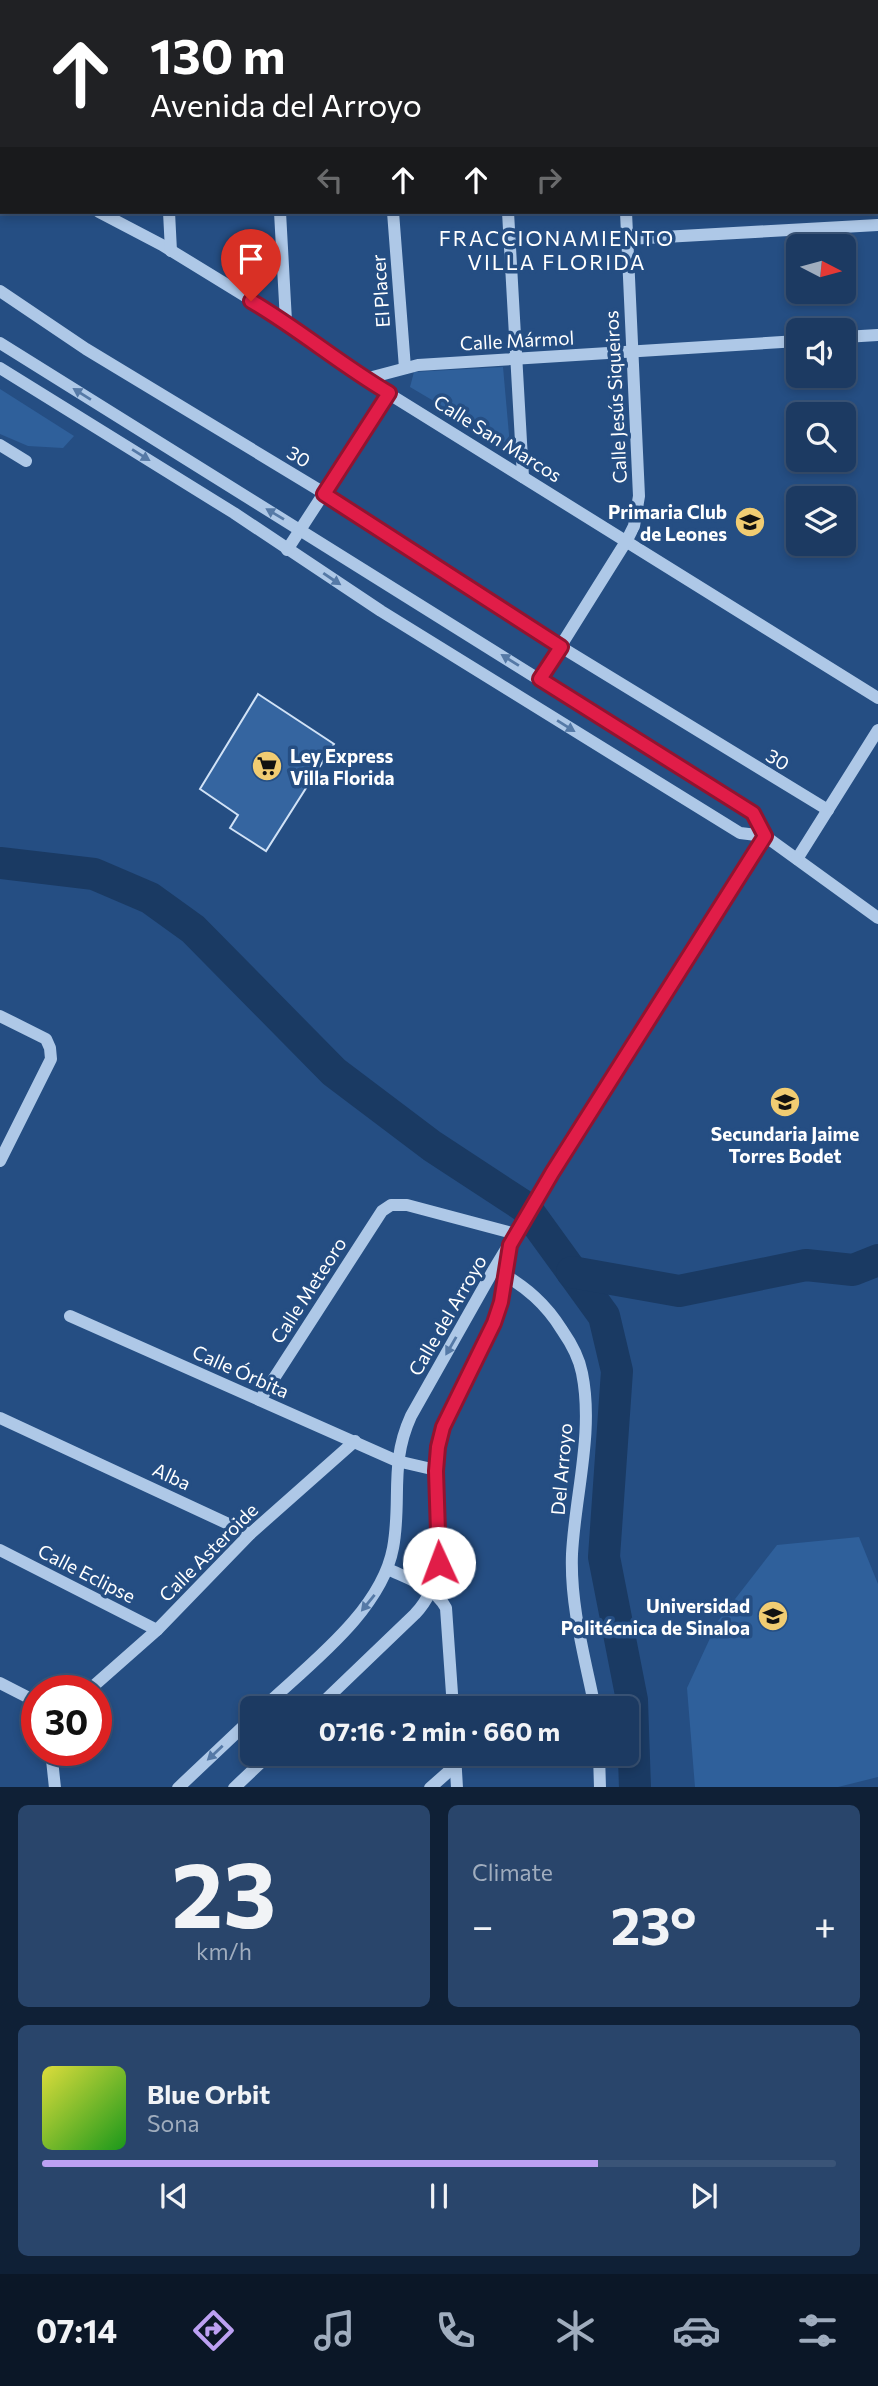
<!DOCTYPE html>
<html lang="en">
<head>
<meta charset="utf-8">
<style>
	:root { --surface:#1c3a62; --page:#29456b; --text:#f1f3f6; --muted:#a0adbe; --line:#3a5477; --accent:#bca0f2 }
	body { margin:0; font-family:Commissioner,sans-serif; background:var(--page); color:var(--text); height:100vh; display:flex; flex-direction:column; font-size:26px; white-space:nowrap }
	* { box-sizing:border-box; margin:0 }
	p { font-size:23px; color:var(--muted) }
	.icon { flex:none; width:38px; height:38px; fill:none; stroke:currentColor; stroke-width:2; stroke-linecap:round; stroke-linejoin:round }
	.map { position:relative; height:1787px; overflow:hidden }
	.panel { display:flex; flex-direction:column; gap:18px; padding:18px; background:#0f2036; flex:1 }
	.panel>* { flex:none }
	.banner { position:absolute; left:0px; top:0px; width:878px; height:214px; box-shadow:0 4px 10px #0003,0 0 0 2px var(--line); background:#202124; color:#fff; overflow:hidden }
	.needle { width:46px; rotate:96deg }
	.tools { position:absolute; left:786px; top:234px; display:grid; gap:14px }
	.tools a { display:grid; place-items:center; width:70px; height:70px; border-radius:10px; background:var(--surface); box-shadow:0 4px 10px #0003,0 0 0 2px var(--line); font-size:35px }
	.speed { position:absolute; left:21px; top:1675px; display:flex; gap:14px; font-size:35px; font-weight:700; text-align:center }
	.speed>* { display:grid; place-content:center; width:91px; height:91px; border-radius:50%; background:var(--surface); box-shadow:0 4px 10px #0003,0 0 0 2px var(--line); line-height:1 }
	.speed .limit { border:10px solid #d22; background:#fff; color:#111 }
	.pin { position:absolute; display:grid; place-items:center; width:60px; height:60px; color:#fff; margin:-72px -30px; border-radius:50% 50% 50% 0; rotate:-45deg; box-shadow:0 0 7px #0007 }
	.pin .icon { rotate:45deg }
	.me { position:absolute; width:77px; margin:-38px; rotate:358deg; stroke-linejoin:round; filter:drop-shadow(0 0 5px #0008) }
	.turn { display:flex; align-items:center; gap:24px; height:147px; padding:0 35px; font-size:32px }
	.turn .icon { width:91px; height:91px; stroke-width:2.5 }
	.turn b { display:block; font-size:49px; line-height:60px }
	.lanes { display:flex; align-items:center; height:66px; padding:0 35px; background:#0003; justify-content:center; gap:35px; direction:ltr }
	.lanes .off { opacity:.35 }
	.big { font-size:52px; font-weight:700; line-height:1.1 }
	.panel .widget { flex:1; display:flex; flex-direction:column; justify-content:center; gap:10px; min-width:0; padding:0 24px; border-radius:10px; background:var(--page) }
	.panel .dial { align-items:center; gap:0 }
	.dial b { font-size:91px; line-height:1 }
	.song { display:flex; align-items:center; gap:21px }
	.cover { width:84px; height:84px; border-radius:10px; background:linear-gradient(135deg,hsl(60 70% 55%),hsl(120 70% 35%)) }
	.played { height:7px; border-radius:4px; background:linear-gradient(90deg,var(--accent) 70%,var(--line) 70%) }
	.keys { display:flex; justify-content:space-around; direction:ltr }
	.heat { display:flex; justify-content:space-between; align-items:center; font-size:38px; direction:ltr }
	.panel .tiles { flex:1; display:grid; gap:18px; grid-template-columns:1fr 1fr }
	.widget:last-child { grid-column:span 2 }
	.trip { position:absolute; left:240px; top:1696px; width:399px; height:70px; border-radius:10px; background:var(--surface); box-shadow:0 4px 10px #0003,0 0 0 2px var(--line); font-weight:700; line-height:70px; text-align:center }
	.tab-bar { display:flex; height:112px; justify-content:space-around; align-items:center; background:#0b1727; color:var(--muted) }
	.tab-bar .icon { width:49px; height:49px }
	.tab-bar .active { color:var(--accent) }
	.tab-bar b { font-size:32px; color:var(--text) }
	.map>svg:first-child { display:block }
	.green { fill:#2f609b }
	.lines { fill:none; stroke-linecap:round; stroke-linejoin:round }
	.river { stroke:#1a3a63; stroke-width:32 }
	.building { fill:#3565a0; stroke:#d1e2f6; stroke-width:2 }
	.minor { stroke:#aec8e7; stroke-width:12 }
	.oneway { fill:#5579a6 }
	.route-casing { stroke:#92132f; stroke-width:18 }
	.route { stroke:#e11d48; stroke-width:12 }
	.labels { text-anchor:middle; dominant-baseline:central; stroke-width:7; stroke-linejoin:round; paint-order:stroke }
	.street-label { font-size:19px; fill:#fff; stroke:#254e83 }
	.poi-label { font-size:19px; font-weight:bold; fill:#fff; stroke:#254e83; text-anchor:end }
	.neighbourhood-label { font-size:21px; letter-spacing:2px; fill:#fff; stroke:#254e83 }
</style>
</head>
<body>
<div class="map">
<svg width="878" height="1788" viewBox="0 0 878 1788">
	<rect width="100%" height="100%" fill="#254e83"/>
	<!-- green -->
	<g class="green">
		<polygon points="503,367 510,446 410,387 414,372"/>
		<polygon points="0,389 74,436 63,448 28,446 0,434"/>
		<polygon points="859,1537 878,1584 878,1777 834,1788 695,1787 687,1688 718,1621 777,1545"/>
	</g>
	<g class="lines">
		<!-- river -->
		<g class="river">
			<polyline points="0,863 94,874 150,898 193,929 334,1072 432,1146 525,1207 604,1316 617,1371 604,1557 632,1700 635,1788"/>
			<polyline points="572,1272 679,1291 806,1265 853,1270 878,1260"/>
		</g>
	</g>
	<!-- building -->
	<polygon class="building" points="258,694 334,744 266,851 230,828 238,815 200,789"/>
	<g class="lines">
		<!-- minor -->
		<g class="minor">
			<polyline points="269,0 269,2"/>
			<polyline points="610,0 610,2"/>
			<polyline points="651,2 679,0"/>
			<polyline points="0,45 2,45"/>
			<polyline points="877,116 878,116"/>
			<polyline points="0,155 2,156"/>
			<polyline points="99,212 162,245 286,321 365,379 878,698"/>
			<polyline points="169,212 171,251"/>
			<polyline points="280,212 286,321"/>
			<polyline points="393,212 405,368"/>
			<polyline points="508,212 523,477"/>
			<polyline points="628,239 878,225"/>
			<polyline points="0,291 86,349 324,493 561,647 828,810"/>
			<polyline points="844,337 878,335"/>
			<polyline points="0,343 753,813 765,836"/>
			<polyline points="0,368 234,513 381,611 740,833 765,836 878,918"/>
			<polyline points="365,379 418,365 798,341"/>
			<polyline points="0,445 26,461"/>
			<polyline points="287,550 389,393"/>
			<polyline points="540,679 627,540 634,526 639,496 626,212"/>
			<polyline points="797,859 878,730"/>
			<polyline points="0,1016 46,1039 50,1048 51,1059 0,1161"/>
			<path d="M 500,1272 C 526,1287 546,1304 562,1330 C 571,1343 579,1357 582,1373 C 594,1432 575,1495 572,1554 C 570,1606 585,1658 595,1708"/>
			<polyline points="70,1316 397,1461 436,1470"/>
			<polyline points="260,1400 382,1211 391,1205 407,1205 516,1234"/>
			<polyline points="0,1418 250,1534"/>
			<polyline points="0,1550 157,1630"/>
			<path d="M 388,1569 C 409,1579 435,1587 446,1608 L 453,1708"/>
			<polyline points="0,1683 37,1702"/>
			<polyline points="89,1690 157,1630 250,1534 355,1441"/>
			<path d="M 263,1708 C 308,1665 381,1612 393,1548 C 402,1500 389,1464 411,1416 L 494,1269 L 552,1173 L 765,836"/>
			<path d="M 317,1708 L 415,1614 C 457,1570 431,1504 438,1449 C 443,1408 478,1361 494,1322 C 503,1299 506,1274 510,1249"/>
			<polyline points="51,1750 55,1788"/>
			<polyline points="455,1754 457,1788"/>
			<polyline points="599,1754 600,1788"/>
			<polyline points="178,1788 252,1718"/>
			<polyline points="234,1788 270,1754"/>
			<polyline points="430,1788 456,1765"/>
		</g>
	</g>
	<!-- one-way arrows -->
	<defs><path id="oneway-solid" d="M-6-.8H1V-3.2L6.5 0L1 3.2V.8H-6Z" transform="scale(1.75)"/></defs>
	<g class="oneway">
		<use href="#oneway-solid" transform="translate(82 394) rotate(-148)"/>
		<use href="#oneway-solid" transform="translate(141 455) rotate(32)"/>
		<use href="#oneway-solid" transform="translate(275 514) rotate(-149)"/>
		<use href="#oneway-solid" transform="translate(332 579) rotate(34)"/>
		<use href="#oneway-solid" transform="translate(510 660) rotate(-148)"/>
		<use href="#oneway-solid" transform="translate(566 726) rotate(32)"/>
		<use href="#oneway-solid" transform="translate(451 1346) rotate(120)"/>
		<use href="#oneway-solid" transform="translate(368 1603) rotate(129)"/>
		<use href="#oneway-solid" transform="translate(215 1753) rotate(137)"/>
	</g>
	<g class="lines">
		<!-- route casing -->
		<g class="route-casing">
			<path id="route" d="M 251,301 C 299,329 341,365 389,393 L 324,494 L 561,647 L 540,679 L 753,813 L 765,836 L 552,1173 L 510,1245 L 501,1302 L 494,1323 L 443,1427 L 438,1447 L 436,1471 L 439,1563"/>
		</g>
		<!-- route -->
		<use href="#route" class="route"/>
	</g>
	<!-- icons -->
	<defs>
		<g id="school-disc" transform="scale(1.575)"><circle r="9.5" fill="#f1cc72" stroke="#254e83"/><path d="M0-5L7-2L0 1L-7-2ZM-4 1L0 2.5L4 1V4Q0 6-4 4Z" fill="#111"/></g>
		<g id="supermarket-disc" transform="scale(1.575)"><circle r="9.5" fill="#f1cc72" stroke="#254e83"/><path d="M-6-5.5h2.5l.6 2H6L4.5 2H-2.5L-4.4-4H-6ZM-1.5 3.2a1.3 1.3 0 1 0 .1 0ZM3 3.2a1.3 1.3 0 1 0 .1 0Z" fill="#111"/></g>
		<g id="university-disc" transform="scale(1.575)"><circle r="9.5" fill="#f1cc72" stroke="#254e83"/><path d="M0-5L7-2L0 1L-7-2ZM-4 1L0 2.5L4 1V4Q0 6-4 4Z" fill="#111"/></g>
	</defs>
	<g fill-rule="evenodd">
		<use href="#school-disc" x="750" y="522"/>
		<use href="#supermarket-disc" x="267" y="766"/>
		<use href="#school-disc" x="785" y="1102"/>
		<use href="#university-disc" x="773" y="1616"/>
	</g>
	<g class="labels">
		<!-- street labels -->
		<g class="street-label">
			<text transform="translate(380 291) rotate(-94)">El Placer</text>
			<text transform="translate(517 340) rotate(-3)">Calle Mármol</text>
			<text transform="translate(615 397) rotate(-93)">Calle Jesús Siqueiros</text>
			<text transform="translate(498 438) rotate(32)">Calle San Marcos</text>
			<text transform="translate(299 456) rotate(31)">30</text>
			<text transform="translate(778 759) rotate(31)">30</text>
			<text transform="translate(308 1290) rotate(-57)">Calle Meteoro</text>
			<text transform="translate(447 1315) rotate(-60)">Calle del Arroyo</text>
			<text transform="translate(241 1371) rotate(24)">Calle Órbita</text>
			<text transform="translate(561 1469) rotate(-85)">Del Arroyo</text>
			<text transform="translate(172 1476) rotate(25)">Alba</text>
			<text transform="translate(208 1552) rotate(-45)">Calle Asteroide</text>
			<text transform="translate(87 1573) rotate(27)">Calle Eclipse</text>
		</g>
		<!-- poi labels -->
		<g class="poi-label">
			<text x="727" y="511">Primaria Club<tspan x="727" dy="22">de Leones</tspan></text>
			<text x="290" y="755" text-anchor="start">Ley Express<tspan x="290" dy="22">Villa Florida</tspan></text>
			<text x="785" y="1133" text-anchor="middle">Secundaria Jaime<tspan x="785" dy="22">Torres Bodet</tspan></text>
			<text x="750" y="1605">Universidad<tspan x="750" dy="22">Politécnica de Sinaloa</tspan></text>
		</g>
		<!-- neighbourhood labels -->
		<g class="neighbourhood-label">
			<text x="557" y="237">FRACCIONAMIENTO<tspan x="557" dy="24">VILLA FLORIDA</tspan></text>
		</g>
	</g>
</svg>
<div class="tools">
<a><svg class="needle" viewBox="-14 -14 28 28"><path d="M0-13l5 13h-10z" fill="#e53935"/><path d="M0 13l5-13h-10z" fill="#a0adbe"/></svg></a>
<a><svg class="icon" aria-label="sound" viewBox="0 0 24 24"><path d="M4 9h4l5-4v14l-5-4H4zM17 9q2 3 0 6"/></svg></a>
<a><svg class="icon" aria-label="search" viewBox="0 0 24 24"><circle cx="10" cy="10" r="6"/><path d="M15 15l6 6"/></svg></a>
<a><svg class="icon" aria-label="layers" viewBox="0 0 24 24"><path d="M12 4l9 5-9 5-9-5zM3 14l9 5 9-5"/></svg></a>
</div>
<div class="speed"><div class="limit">30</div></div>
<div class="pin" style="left:251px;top:301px;background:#d93025"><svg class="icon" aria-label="arrive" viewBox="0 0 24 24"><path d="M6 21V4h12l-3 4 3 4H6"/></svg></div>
<svg class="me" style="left:439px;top:1563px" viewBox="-20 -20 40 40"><circle r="19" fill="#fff"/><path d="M0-13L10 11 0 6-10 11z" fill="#e11d48"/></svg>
<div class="trip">07:16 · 2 min · 660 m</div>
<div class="banner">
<div class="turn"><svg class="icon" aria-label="ahead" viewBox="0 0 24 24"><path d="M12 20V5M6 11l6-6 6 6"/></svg><div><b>130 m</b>Avenida del Arroyo</div></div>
<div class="lanes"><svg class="icon off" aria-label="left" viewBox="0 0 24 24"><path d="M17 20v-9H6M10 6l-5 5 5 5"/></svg><svg class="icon" aria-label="ahead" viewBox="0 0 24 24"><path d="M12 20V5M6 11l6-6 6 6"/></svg><svg class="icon" aria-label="ahead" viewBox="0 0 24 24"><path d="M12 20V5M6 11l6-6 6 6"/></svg><svg class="icon off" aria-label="right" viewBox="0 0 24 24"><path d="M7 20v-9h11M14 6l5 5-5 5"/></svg></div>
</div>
</div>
<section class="panel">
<div class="tiles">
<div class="widget dial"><b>23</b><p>km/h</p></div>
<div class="widget"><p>Climate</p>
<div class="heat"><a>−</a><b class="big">23°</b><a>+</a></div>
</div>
<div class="widget">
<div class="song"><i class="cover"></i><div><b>Blue Orbit</b><p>Sona</p></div></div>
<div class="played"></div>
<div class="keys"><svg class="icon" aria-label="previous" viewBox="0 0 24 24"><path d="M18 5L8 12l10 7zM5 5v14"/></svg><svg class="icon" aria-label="pause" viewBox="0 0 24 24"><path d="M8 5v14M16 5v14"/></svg><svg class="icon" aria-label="next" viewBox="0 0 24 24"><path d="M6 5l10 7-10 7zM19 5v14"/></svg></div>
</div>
</div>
</section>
<nav class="tab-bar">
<b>07:14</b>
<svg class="icon active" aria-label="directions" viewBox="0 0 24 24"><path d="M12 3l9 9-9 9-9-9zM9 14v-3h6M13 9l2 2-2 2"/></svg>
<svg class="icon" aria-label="music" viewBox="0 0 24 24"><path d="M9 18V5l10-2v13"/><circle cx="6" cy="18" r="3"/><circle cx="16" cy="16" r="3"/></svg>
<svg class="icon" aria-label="phone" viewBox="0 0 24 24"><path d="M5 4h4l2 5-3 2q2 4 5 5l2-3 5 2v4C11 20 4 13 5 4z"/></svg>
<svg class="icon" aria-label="climate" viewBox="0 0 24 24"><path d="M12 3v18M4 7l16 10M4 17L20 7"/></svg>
<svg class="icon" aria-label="car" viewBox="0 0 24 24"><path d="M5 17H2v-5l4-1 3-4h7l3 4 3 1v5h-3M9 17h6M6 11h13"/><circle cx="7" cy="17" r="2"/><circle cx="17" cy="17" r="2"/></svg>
<svg class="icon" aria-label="filters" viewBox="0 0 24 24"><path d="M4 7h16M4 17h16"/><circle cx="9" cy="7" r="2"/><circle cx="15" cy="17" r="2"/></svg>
</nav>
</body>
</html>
